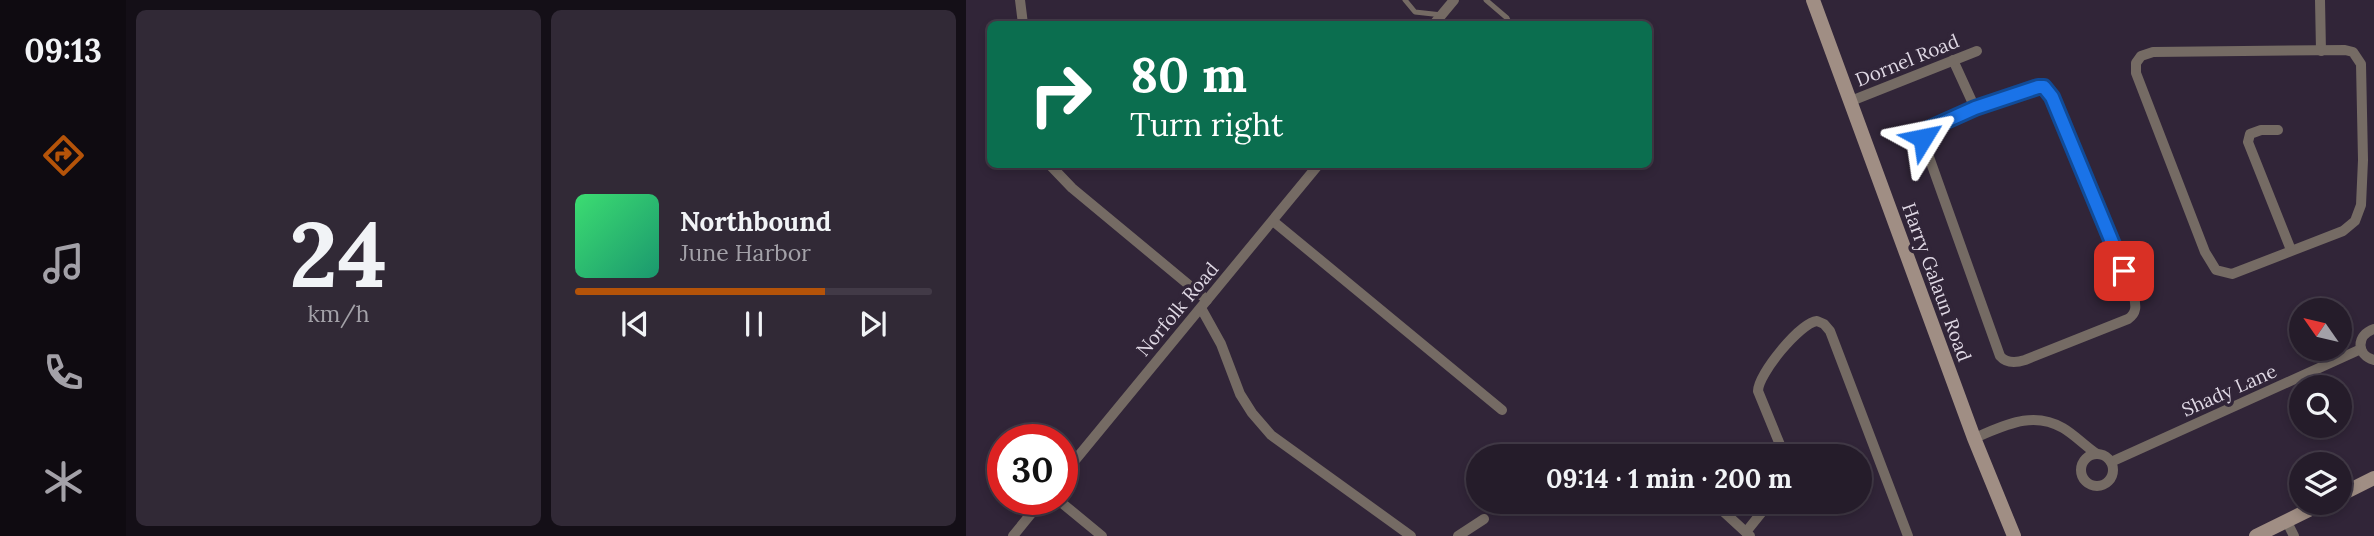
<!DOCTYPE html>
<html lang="en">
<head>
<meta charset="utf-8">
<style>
	:root { --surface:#251c2a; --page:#312936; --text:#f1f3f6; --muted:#a3a1a8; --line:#423a47; --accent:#b45309 }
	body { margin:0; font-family:Lora,serif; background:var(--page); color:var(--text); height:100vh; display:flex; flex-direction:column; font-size:26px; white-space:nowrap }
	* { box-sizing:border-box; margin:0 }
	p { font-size:23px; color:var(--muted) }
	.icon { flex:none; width:38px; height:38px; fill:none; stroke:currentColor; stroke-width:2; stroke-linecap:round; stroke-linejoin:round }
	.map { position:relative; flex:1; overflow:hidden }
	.panel { display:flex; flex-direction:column; gap:10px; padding:10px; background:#140f17; width:840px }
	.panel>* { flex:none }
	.banner { position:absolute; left:21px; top:21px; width:665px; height:147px; border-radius:10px; box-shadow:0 4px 10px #0003,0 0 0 2px var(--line); background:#0b6e4f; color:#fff; overflow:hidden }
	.needle { width:46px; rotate:304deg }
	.controls { position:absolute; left:1323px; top:298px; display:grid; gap:14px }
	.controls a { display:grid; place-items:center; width:63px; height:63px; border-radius:50%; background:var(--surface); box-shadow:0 4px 10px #0003,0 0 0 2px var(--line); font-size:35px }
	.speed { position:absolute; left:21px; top:424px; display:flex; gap:14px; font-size:35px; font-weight:700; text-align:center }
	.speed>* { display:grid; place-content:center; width:91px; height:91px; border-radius:50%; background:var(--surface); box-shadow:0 4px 10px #0003,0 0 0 2px var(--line); line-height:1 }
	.speed .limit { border:10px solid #d22; background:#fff; color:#111 }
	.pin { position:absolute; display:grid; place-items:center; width:60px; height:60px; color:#fff; margin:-30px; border-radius:14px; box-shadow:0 4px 10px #0006 }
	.me { position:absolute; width:77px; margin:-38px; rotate:55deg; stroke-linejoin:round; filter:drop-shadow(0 0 5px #0008) }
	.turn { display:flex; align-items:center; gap:24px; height:147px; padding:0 28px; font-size:32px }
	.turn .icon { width:91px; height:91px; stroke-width:2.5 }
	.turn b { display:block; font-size:49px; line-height:60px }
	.panel .card { flex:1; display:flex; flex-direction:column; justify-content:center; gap:10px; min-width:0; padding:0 24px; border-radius:10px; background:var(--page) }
	.panel .dial { align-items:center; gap:0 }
	.dial b { font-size:91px; line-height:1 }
	.song { display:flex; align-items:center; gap:21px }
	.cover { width:84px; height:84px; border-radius:10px; background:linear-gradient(135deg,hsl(140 70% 55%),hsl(160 70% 35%)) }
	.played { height:7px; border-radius:4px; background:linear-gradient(90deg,var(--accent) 70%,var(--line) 70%) }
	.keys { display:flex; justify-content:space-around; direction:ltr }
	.panel .tiles { flex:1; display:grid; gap:10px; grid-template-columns:repeat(2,1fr) }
	.trip { position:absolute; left:500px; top:444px; width:406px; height:70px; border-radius:35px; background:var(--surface); box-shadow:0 4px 10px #0003,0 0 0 2px var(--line); font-weight:700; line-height:70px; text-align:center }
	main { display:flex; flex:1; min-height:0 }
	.tab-bar { display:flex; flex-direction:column; width:126px; justify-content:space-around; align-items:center; background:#0f0b11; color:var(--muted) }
	.tab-bar .icon { width:49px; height:49px }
	.tab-bar .selected { color:var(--accent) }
	.tab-bar b { font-size:32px; color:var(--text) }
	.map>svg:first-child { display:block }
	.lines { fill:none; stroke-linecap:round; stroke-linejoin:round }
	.service { stroke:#756b64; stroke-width:5 }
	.minor { stroke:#756b64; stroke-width:10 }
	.secondary { stroke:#a08e84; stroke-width:14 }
	.route-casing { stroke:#114b97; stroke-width:18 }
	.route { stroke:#1a73e8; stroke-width:12 }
	.labels { text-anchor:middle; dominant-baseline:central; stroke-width:7; stroke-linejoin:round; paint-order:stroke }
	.street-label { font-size:19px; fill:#dfd8e4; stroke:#312538 }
</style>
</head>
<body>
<main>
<nav class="tab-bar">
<b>09:13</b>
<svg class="icon selected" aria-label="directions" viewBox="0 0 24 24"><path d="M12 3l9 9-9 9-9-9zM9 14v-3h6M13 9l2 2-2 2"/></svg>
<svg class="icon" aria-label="music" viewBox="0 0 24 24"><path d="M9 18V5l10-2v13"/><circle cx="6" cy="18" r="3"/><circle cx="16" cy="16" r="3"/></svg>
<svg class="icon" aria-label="phone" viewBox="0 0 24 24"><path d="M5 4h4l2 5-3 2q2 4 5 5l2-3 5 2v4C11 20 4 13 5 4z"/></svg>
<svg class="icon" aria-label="climate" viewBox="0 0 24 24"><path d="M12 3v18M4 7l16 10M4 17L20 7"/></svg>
</nav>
<section class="panel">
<div class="tiles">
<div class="card dial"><b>24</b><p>km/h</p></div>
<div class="card">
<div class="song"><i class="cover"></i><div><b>Northbound</b><p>June Harbor</p></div></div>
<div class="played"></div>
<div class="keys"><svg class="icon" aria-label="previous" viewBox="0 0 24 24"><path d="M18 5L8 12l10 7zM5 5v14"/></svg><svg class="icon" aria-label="pause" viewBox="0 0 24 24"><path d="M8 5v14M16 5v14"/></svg><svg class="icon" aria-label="next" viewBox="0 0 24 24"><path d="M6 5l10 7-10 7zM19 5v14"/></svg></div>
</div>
</div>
</section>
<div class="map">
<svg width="1408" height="536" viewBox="0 0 1408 536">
	<rect width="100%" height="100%" fill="#312538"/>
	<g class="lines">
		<!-- service -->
		<g class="service">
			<polyline points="439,0 449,12 476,15"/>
			<polyline points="520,0 541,18 544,24"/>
		</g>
		<!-- minor -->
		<g class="minor">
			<polyline points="54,0 57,24"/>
			<polyline points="1354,0 1355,51"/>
			<polyline points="468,24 488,0"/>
			<polygon points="1379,50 1387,52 1395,64 1397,160 1395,205 1389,221 1377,231 1266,274 1250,270 1239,252 1170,73 1170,63 1175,56 1187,52"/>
			<polyline points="987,60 1009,108"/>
			<path d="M 1072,87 L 1078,87 L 1086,97 L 1168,296 C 1170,306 1171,313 1162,319 L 1059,360 C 1050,363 1041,364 1034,356 L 958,143 L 958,135 L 960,130 L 1009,108 Z"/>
			<polyline points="885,101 1011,51"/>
			<polyline points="1312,130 1295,130 1284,134 1282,142 1325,250"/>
			<polyline points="83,164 106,188 241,300"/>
			<polyline points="307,221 536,410"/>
			<polyline points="235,308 255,344 274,394 286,413 305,435 445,536"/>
			<path d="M 1408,329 C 1390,335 1390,355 1408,360"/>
			<path d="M 1008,438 C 1038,426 1066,410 1097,428 C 1109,435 1119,446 1131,454"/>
			<circle cx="1131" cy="470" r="16"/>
			<path d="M 819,457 L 792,391 C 792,374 834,323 851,321 L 858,324 L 864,331 L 942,536"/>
			<polyline points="1145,462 1395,349"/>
			<polyline points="96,476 353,164"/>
			<polyline points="91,499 136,536"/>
			<polyline points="747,502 784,536"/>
			<polyline points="1321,522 1328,536"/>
			<polyline points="780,532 804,502"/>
			<polyline points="47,536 77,499"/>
			<polyline points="492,536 518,519"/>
		</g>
		<!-- secondary -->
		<g class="secondary">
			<polyline points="847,0 1008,438 1048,536"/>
			<polyline points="1374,495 1408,478"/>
			<polyline points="1290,536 1359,502"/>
		</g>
	</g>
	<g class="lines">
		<!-- route casing -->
		<g class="route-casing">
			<polyline id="route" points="957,138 960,130 1009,108 1072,87 1078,87 1086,97 1158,271"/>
		</g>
		<!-- route -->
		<use href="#route" class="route"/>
	</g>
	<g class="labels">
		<!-- street labels -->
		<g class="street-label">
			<text transform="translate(941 60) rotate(-22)">Dornel Road</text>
			<text transform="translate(971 282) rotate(70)">Harry Galaun Road</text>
			<text transform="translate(211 309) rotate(-50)">Norfolk Road</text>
			<text transform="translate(1263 390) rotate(-24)">Shady Lane</text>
		</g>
	</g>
</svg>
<div class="controls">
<a><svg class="needle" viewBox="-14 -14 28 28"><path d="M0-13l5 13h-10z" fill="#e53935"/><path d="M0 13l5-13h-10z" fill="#a3a1a8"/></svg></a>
<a><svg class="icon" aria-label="search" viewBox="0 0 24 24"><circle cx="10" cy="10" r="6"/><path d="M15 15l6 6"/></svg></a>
<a><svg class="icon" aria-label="layers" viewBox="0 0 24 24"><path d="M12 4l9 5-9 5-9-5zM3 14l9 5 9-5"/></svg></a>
</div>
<div class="speed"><div class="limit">30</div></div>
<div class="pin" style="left:1158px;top:271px;background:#d93025"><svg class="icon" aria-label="arrive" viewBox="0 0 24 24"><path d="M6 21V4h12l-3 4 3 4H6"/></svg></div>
<svg class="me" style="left:957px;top:138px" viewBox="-20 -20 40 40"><path d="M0-17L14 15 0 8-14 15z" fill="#1a73e8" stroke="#fff" stroke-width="4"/></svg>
<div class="trip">09:14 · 1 min · 200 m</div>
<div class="banner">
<div class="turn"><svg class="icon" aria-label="right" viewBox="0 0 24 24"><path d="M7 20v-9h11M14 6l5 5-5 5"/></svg><div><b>80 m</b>Turn right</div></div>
</div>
</div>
</main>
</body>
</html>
